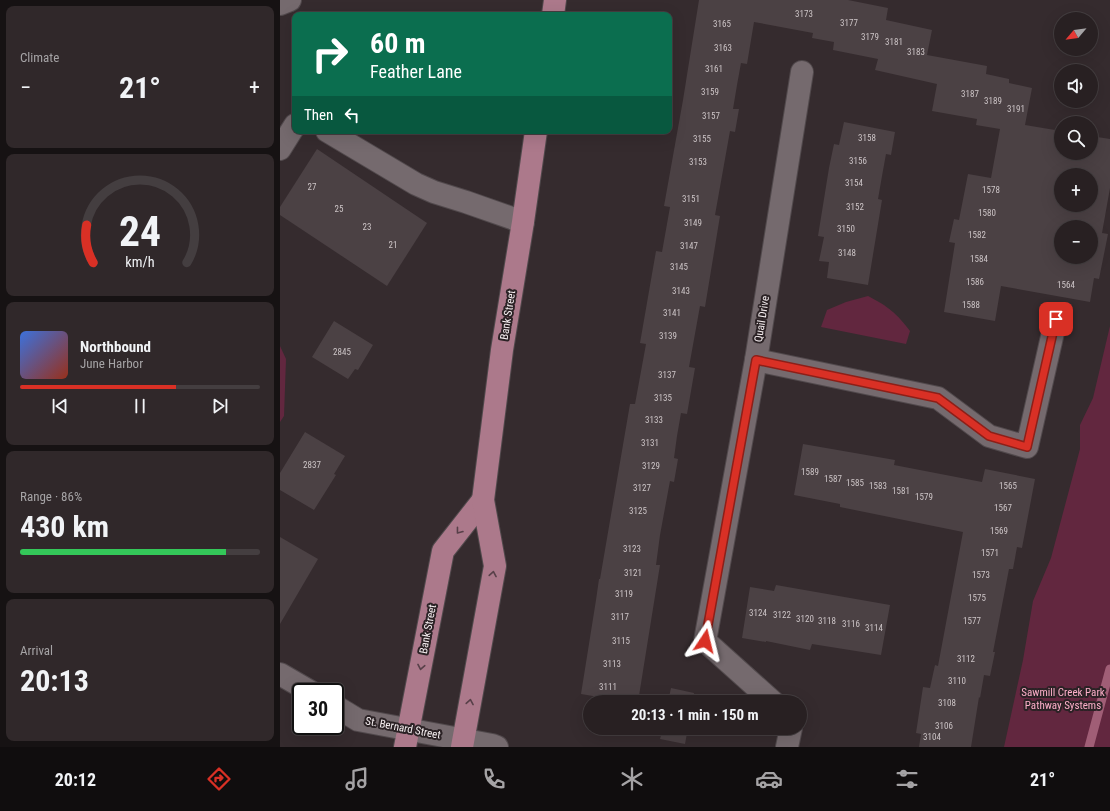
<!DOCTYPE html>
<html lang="en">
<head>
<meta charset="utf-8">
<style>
	:root { --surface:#282022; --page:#30282a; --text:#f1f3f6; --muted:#a5a3a5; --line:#443e40; --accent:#d93025 }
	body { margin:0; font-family:"Roboto Condensed",sans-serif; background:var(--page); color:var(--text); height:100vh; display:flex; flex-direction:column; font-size:15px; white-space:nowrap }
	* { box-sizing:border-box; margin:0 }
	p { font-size:13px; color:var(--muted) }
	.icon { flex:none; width:22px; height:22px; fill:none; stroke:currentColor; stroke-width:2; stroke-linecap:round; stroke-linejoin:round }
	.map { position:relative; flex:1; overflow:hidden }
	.sheet { display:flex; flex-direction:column; gap:6px; padding:6px; background:#161213; width:280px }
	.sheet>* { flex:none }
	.top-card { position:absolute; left:12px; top:12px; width:380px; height:122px; border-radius:8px; box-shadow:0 4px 16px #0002,0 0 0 1px var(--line); background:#0b6e4f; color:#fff; overflow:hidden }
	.needle { width:26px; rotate:241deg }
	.tools { position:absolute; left:774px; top:12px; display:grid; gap:8px }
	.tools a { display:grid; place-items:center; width:44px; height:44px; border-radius:50%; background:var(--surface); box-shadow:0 4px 16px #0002,0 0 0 1px var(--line); font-size:20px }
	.speed { position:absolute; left:12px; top:683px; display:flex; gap:8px; font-size:20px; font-weight:700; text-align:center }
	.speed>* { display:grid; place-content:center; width:52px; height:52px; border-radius:50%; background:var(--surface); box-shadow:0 4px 16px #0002,0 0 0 1px var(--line); line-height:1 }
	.speed .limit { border:2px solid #111; border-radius:6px; background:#fff; color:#111 }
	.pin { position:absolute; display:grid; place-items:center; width:34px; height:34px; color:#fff; margin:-17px; border-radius:8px; box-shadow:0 2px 6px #0006 }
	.me { position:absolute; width:44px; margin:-22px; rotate:10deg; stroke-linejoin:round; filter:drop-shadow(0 0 3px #0008) }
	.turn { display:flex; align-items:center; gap:14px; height:84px; padding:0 12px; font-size:18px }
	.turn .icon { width:52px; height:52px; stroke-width:2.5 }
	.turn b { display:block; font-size:28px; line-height:34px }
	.then { display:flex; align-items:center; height:38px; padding:0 12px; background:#0003; gap:8px; font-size:15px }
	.big { font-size:30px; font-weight:700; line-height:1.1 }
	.sheet .widget { flex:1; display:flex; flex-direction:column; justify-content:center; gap:6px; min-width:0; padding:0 14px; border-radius:8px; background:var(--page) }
	.sheet .dial { align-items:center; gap:0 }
	.dial svg { height:104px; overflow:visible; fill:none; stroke:var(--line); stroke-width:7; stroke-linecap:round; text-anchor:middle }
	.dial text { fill:var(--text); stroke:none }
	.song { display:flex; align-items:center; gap:12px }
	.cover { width:48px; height:48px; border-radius:6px; background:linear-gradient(135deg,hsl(220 70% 55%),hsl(10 70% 35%)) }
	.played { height:4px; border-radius:2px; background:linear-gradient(90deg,var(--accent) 65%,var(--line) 65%) }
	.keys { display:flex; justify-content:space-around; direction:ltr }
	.heat { display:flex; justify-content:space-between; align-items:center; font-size:22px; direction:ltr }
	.charge { height:6px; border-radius:3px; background:linear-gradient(90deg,#34c759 86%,var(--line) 0) }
	.trip { position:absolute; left:303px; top:695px; width:224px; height:40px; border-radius:20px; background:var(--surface); box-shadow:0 4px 16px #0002,0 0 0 1px var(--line); font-weight:700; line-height:40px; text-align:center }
	.tab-bar { display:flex; height:64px; justify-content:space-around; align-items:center; background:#100d0e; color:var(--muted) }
	.tab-bar .icon { width:28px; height:28px }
	.tab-bar .selected { color:var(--accent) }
	.tab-bar b { font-size:18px; color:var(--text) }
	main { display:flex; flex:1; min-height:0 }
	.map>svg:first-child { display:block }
	.green { fill:#62273f }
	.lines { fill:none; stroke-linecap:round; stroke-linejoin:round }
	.stream { stroke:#a05e76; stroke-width:9 }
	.building { fill:#4b4144; fill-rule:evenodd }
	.minor-casing { stroke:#51494c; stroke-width:24 }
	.tertiary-casing { stroke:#51494c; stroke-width:24 }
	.primary-casing { stroke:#51494c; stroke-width:24 }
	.minor { stroke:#756a6e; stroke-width:22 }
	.tertiary { stroke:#756a6e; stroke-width:22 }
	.primary { stroke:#ac798b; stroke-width:22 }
	.oneway { stroke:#584049 }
	.route-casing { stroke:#8d1f18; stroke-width:10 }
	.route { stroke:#d93025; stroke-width:7 }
	.labels { text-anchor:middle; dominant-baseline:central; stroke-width:4; stroke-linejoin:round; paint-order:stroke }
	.number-label { font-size:9px; fill:#ccc4c6 }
	.street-label { font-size:11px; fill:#f7f0f2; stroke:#2b2225 }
	.park-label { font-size:11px; fill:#fdafc9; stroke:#2b2225 }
</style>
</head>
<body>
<main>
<section class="sheet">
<div class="widget"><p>Climate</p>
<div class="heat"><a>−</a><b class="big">21°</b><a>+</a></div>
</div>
<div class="widget dial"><svg viewBox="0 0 100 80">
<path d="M14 69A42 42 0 1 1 86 69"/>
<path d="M14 69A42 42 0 0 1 9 40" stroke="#d93025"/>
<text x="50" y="56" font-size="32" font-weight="700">24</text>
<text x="50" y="72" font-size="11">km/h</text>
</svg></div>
<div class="widget">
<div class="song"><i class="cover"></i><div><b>Northbound</b><p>June Harbor</p></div></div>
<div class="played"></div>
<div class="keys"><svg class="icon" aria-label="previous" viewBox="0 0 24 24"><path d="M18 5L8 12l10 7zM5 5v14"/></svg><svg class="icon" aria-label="pause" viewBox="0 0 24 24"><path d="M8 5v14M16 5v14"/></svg><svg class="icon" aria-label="next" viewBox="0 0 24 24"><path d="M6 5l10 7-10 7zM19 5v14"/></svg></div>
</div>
<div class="widget"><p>Range · 86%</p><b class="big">430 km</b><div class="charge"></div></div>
<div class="widget"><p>Arrival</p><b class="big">20:13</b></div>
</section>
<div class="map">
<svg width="830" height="747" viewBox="0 0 830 747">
	<rect width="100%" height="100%" fill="#352b2e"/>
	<!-- green -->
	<g class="green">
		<path d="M 588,296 C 609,307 616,313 630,331 L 626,344 L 541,327 L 547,310 L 566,302 Z"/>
		<polygon points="830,326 830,747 724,747 743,660 753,601 771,558 800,449 800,425 813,398"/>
		<polygon points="0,346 6,359 4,416 0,422"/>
	</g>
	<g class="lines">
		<!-- stream -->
		<polyline class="stream" points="809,747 830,669"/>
	</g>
	<!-- building -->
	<g class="building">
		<path d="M 419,0 L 568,0 L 608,8 L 606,20 L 652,30 L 647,55 L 707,66 L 706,74 L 729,79 L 729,83 L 752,88 L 745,125 L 781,131 L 781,153 L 811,153 L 811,136 L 830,139 L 830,188 L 822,233 L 828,234 L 819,279 L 814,278 L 810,302 L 721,286 L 715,321 L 664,312 L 675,243 L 669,242 L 674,219 L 679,220 L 688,174 L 711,178 L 720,129 L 696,125 L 697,119 L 652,111 L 657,84 L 595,70 L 598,59 L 553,50 L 554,42 L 532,38 L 533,33 L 474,22 L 467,64 L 461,63 L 457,85 L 453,109 L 459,109 L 455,132 L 450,131 L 435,215 L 440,216 L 425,307 L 420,306 L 409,367 L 415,368 L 407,414 L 401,413 L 397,436 L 394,458 L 398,459 L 394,482 L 390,481 L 380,535 L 376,565 L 380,565 L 358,702 L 349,702 L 301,694 L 316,600 L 319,579 L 320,579 L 350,404 L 355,404 L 366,344 L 360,343 L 376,251 L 382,252 L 390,207 L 384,206 L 403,100 ZM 781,175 L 811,175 L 811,205 L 781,205 ZM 781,227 L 811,227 L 811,257 L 781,257 Z"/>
		<polygon points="564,122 615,132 611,155 606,154 602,176 598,199 602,200 588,285 547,278 549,262 539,261 544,237 538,236 549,168 554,144 559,145"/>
		<polygon points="37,149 147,223 107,286 0,215 0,207"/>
		<polygon points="54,321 93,345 78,370 75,369 68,379 32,357"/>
		<polygon points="25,432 65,456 54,474 56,475 34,510 0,490 0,473"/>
		<polygon points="523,444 615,460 614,465 702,482 705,469 755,479 742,548 737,547 733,569 729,569 713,652 715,652 710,676 704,675 700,698 699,697 691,747 639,747 641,734 636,733 643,687 650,688 655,665 658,666 683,532 560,507 560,504 514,495"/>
		<polygon points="0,537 38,559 0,624"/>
		<polygon points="496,585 610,605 601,655 532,644 530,650 486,641 486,642 462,638 470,587 494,591"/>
		<polygon points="391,688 414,693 413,702 388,702"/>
		<polygon points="383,728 408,728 405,744 380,739"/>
	</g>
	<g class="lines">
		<!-- minor casing -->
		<g class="minor-casing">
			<g id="minor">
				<polyline points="0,4 10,0"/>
				<polyline points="47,131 136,184 154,192 186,202 243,222"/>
				<polyline points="0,149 15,125"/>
				<polyline points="476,360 658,398 709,436 747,447 776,319"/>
				<polyline points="493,702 425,641 476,360 522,72"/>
				<polyline points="507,747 511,728"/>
			</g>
		</g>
		<!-- tertiary casing -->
		<g class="tertiary-casing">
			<g id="tertiary">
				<polyline points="0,674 31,692"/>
				<polyline points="55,706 78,720 212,745 217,747"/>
			</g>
		</g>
		<!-- primary casing -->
		<g class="primary-casing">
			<g id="primary">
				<polyline points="273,15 275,0"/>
				<polyline points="125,747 163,551 203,500"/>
				<polyline points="182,747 215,566 203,500 222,350 243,222 256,131"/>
			</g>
		</g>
		<!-- minor -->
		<use href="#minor" class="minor"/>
		<!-- tertiary -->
		<use href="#tertiary" class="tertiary"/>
		<!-- primary -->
		<use href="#primary" class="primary"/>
	</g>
	<!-- one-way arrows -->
	<defs><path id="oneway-chevron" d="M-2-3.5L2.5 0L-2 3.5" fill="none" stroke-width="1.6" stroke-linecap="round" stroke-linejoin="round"/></defs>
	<g class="oneway">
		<use href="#oneway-chevron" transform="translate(179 531) rotate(128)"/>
		<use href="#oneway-chevron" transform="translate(213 574) rotate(-80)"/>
		<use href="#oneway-chevron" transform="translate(141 667) rotate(101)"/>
		<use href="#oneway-chevron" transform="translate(190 702) rotate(-80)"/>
	</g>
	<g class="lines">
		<!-- route casing -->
		<g class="route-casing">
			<polyline id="route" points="425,641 476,360 658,398 709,436 747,447 776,319"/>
		</g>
		<!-- route -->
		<use href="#route" class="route"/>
	</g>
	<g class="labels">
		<!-- number labels -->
		<g class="number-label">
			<text x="524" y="14">3173</text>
			<text x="569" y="23">3177</text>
			<text x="442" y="24">3165</text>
			<text x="590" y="37">3179</text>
			<text x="614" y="42">3181</text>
			<text x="443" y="48">3163</text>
			<text x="636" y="52">3183</text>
			<text x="434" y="69">3161</text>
			<text x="430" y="92">3159</text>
			<text x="690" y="94">3187</text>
			<text x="713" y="101">3189</text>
			<text x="736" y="109">3191</text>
			<text x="431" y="116">3157</text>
			<text x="587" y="138">3158</text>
			<text x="422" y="139">3155</text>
			<text x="578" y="161">3156</text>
			<text x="418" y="162">3153</text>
			<text x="574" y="183">3154</text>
			<text x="32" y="187">27</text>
			<text x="711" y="190">1578</text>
			<text x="411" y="199">3151</text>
			<text x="575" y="207">3152</text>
			<text x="59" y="209">25</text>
			<text x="707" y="213">1580</text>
			<text x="413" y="223">3149</text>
			<text x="87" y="227">23</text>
			<text x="566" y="229">3150</text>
			<text x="697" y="235">1582</text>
			<text x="113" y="245">21</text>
			<text x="409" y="246">3147</text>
			<text x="567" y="253">3148</text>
			<text x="699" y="259">1584</text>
			<text x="399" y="267">3145</text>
			<text x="695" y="282">1586</text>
			<text x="786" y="285">1564</text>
			<text x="401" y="291">3143</text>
			<text x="691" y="305">1588</text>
			<text x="392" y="313">3141</text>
			<text x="388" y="336">3139</text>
			<text x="62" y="352">2845</text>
			<text x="387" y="375">3137</text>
			<text x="383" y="398">3135</text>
			<text x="374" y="420">3133</text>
			<text x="370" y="443">3131</text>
			<text x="32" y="465">2837</text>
			<text x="371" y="466">3129</text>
			<text x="530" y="472">1589</text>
			<text x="553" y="479">1587</text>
			<text x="575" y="483">1585</text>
			<text x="598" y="486">1583</text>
			<text x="728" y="486">1565</text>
			<text x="362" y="488">3127</text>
			<text x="621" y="491">1581</text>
			<text x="644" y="497">1579</text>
			<text x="723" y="508">1567</text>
			<text x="358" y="511">3125</text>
			<text x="719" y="531">1569</text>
			<text x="352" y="549">3123</text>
			<text x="710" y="553">1571</text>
			<text x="353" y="573">3121</text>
			<text x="701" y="575">1573</text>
			<text x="344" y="594">3119</text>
			<text x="697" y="598">1575</text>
			<text x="478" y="613">3124</text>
			<text x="502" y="615">3122</text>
			<text x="340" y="617">3117</text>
			<text x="525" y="619">3120</text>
			<text x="547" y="621">3118</text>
			<text x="692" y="621">1577</text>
			<text x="571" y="624">3116</text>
			<text x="594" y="628">3114</text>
			<text x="341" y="641">3115</text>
			<text x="686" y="659">3112</text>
			<text x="332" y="664">3113</text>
			<text x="677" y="681">3110</text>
			<text x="328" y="687">3111</text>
			<text x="667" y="703">3108</text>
			<text x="664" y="726">3106</text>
			<text x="652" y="737">3104</text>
		</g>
		<!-- street labels -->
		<g class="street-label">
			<text transform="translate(228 315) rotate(-81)">Bank Street</text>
			<text transform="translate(482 319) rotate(-81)">Quail Drive</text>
			<text transform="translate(148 629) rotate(-79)">Bank Street</text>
			<text transform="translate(123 728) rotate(11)">St. Bernard Street</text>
		</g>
		<!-- park labels -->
		<g class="park-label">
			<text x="783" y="692">Sawmill Creek Park<tspan x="783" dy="13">Pathway Systems</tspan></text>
		</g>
	</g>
</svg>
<div class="tools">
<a><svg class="needle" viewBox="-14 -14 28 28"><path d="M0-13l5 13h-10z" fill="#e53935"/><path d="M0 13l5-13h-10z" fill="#a5a3a5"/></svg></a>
<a><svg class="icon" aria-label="sound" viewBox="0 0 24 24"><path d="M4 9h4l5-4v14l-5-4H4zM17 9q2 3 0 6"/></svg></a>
<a><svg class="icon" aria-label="search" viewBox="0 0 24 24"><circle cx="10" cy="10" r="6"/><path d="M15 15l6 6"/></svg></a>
<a>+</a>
<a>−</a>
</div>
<div class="speed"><div class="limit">30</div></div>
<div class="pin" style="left:776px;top:319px;background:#d93025"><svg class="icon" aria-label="arrive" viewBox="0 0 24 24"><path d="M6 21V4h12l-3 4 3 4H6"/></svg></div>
<svg class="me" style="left:425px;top:641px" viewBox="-20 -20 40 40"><path d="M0-17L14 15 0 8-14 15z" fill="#d93025" stroke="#fff" stroke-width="4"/></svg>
<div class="trip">20:13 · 1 min · 150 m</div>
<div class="top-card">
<div class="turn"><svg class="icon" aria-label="right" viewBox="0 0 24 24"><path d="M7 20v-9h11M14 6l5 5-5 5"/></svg><div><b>60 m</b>Feather Lane</div></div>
<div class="then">Then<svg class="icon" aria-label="left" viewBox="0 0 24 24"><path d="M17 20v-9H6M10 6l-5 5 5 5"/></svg></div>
</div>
</div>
</main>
<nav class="tab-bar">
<b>20:12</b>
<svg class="icon selected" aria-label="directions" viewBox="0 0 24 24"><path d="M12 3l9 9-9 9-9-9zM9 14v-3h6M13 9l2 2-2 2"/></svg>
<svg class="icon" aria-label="music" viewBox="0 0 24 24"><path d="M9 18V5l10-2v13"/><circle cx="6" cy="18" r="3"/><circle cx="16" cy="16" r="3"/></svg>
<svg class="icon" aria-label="phone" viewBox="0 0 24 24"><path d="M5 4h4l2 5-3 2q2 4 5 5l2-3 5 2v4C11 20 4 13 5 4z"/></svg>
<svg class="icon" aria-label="climate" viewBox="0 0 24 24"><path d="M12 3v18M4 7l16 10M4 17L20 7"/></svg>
<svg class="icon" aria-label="car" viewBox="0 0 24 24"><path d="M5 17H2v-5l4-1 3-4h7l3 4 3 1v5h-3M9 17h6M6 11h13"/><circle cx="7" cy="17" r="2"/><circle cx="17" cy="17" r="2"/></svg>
<svg class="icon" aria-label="filters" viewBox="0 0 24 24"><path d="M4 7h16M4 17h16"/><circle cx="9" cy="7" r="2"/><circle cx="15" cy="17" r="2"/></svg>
<b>21°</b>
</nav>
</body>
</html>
